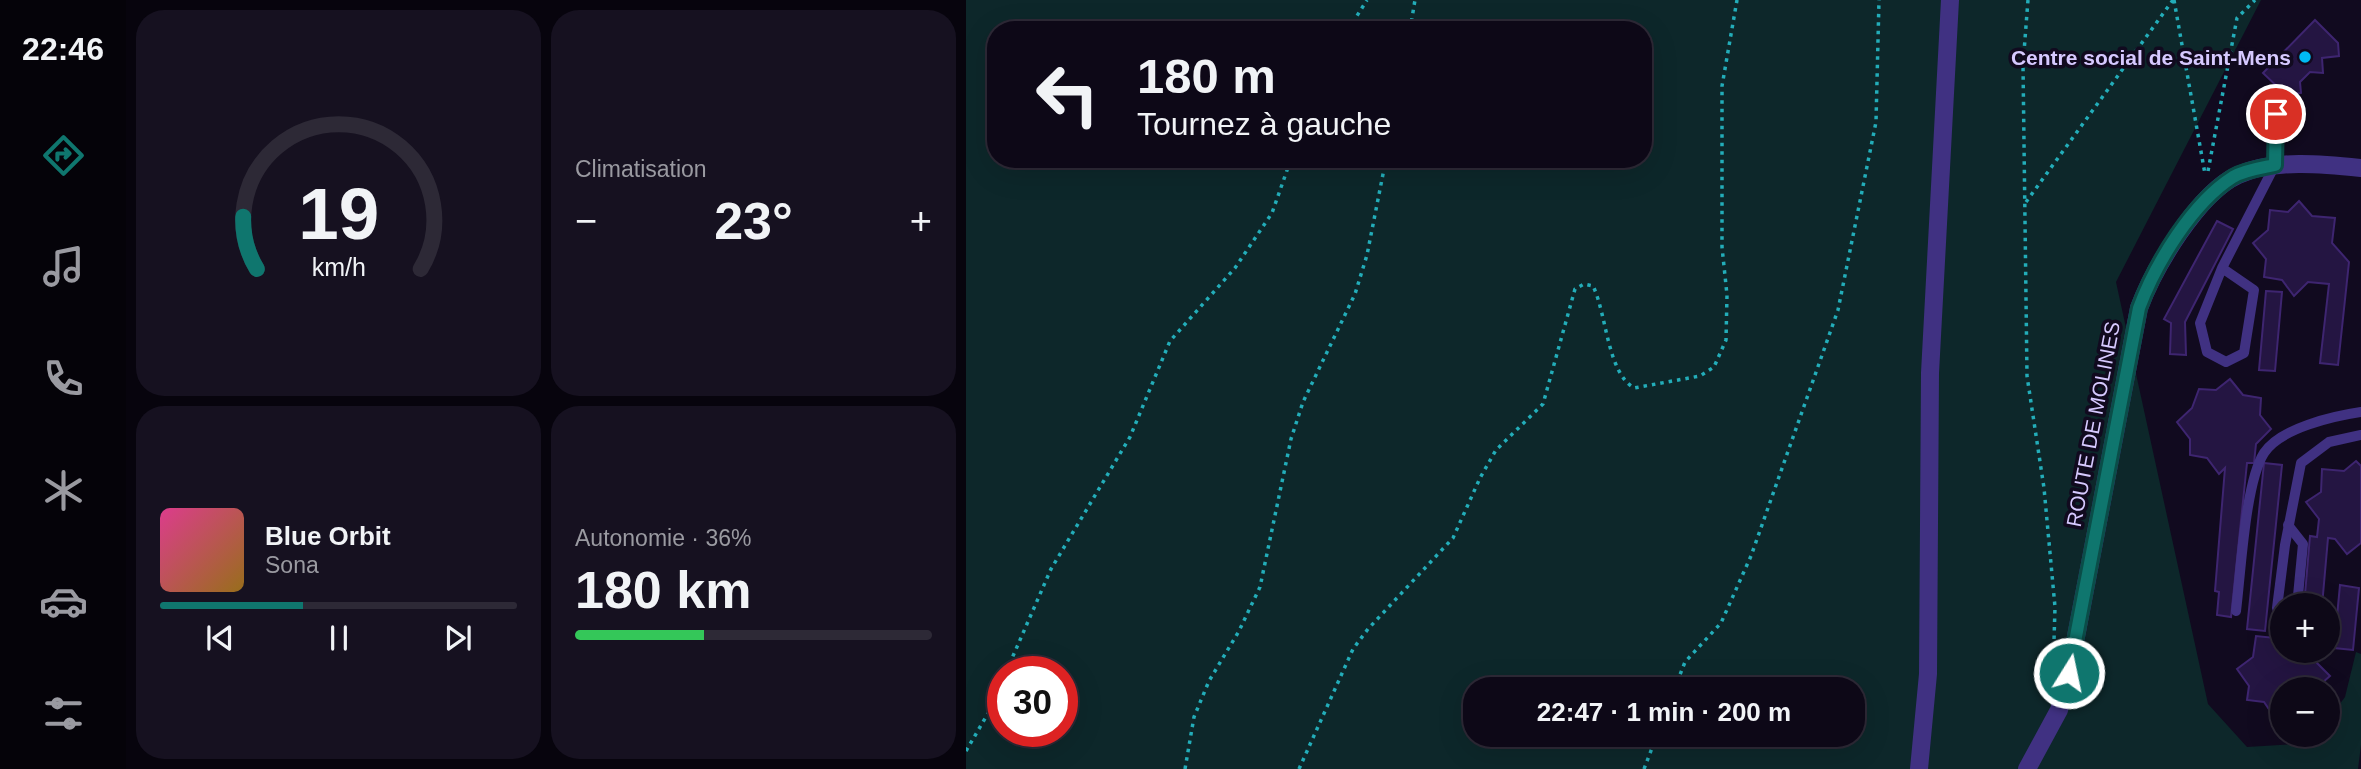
<!DOCTYPE html>
<html lang="fr">
<head>
<meta charset="utf-8">
<style>
	:root { --surface:#0d0817; --page:#161120; --text:#f1f3f6; --muted:#9a9aa1; --line:#2d2936; --accent:#0f766e }
	body { margin:0; font-family:Helvetica,sans-serif; background:var(--page); color:var(--text); height:100vh; display:flex; flex-direction:column; font-size:26px; white-space:nowrap }
	* { box-sizing:border-box; margin:0 }
	p { font-size:23px; color:var(--muted) }
	.icon { flex:none; width:38px; height:38px; fill:none; stroke:currentColor; stroke-width:2; stroke-linecap:round; stroke-linejoin:round }
	.map { position:relative; flex:1; overflow:hidden }
	.drawer { display:flex; flex-direction:column; gap:10px; padding:10px; background:#07040d; width:840px }
	.drawer>* { flex:none }
	.banner { position:absolute; left:21px; top:21px; width:665px; height:147px; border-radius:28px; box-shadow:0 7px 28px #0002,0 0 0 2px var(--line); background:#0d0817; color:var(--text); overflow:hidden }
	.tools { position:absolute; left:1304px; top:593px; display:grid; gap:14px }
	.tools a { display:grid; place-items:center; width:70px; height:70px; border-radius:50%; background:var(--surface); box-shadow:0 7px 28px #0002,0 0 0 2px var(--line); font-size:35px }
	.speed { position:absolute; left:21px; top:656px; display:flex; gap:14px; font-size:35px; font-weight:700; text-align:center }
	.speed>* { display:grid; place-content:center; width:91px; height:91px; border-radius:50%; background:var(--surface); box-shadow:0 7px 28px #0002,0 0 0 2px var(--line); line-height:1 }
	.speed .limit { border:10px solid #d22; background:#fff; color:#111 }
	.pin { position:absolute; display:grid; place-items:center; width:60px; height:60px; color:#fff; margin:-30px; border:4px solid #fff; border-radius:50%; box-shadow:0 2px 7px #0007 }
	.me { position:absolute; width:77px; margin:-38px; rotate:10deg; stroke-linejoin:round; filter:drop-shadow(0 0 5px #0008) }
	.turn { display:flex; align-items:center; gap:24px; height:147px; padding:0 35px; font-size:32px }
	.turn .icon { width:91px; height:91px; stroke-width:2.5 }
	.turn b { display:block; font-size:49px; line-height:60px }
	.big { font-size:52px; font-weight:800; line-height:1.1 }
	.drawer .card { flex:1; display:flex; flex-direction:column; justify-content:center; gap:10px; min-width:0; padding:0 24px; border-radius:28px; background:var(--page) }
	.drawer .dial { align-items:center; gap:0 }
	.dial svg { height:182px; overflow:visible; fill:none; stroke:var(--line); stroke-width:7; stroke-linecap:round; text-anchor:middle }
	.dial text { fill:var(--text); stroke:none }
	.song { display:flex; align-items:center; gap:21px }
	.cover { width:84px; height:84px; border-radius:10px; background:linear-gradient(135deg,hsl(330 70% 55%),hsl(40 70% 35%)) }
	.played { height:7px; border-radius:4px; background:linear-gradient(90deg,var(--accent) 40%,var(--line) 40%) }
	.keys { display:flex; justify-content:space-around; direction:ltr }
	.heat { display:flex; justify-content:space-between; align-items:center; font-size:38px; direction:ltr }
	.charge { height:10px; border-radius:5px; background:linear-gradient(90deg,#34c759 36%,var(--line) 0) }
	.drawer .tiles { flex:1; display:grid; gap:10px; grid-template-columns:repeat(2,1fr) }
	.trip { position:absolute; left:497px; top:677px; width:402px; height:70px; border-radius:28px; background:var(--surface); box-shadow:0 7px 28px #0002,0 0 0 2px var(--line); font-weight:800; line-height:70px; text-align:center }
	main { display:flex; flex:1; min-height:0 }
	.menu { display:flex; flex-direction:column; width:126px; justify-content:space-around; align-items:center; background:#050309; color:var(--muted) }
	.menu .icon { width:49px; height:49px }
	.menu .on { color:var(--accent) }
	.menu b { font-size:32px; color:var(--text) }
	.map>svg:first-child { display:block }
	.green { fill:#0d272a; fill-rule:evenodd }
	.building { fill:#241542; stroke:#3e2570; stroke-width:2 }
	.lines { fill:none; stroke-linecap:round; stroke-linejoin:round }
	.path { stroke:#23adb9; stroke-width:3.5; stroke-dasharray:3.5 5; stroke-linecap:butt }
	.service { stroke:#403182; stroke-width:10 }
	.minor { stroke:#403182; stroke-width:18 }
	.route-casing { stroke:#0a4d48; stroke-width:18 }
	.route { stroke:#0f766e; stroke-width:12 }
	.poi-dot { fill:#00baf4; stroke:#110a1f; stroke-width:2.5 }
	.labels { text-anchor:middle; dominant-baseline:central; stroke-width:7; stroke-linejoin:round; paint-order:stroke }
	.poi-label { font-size:21px; font-weight:bold; fill:#d6c9ff; stroke:#110a1f; text-anchor:end }
	.street-label { font-size:21px; fill:#d6c9ff; stroke:#110a1f }
</style>
</head>
<body>
<main>
<nav class="menu">
<b>22:46</b>
<svg class="icon on" aria-label="directions" viewBox="0 0 24 24"><path d="M12 3l9 9-9 9-9-9zM9 14v-3h6M13 9l2 2-2 2"/></svg>
<svg class="icon" aria-label="music" viewBox="0 0 24 24"><path d="M9 18V5l10-2v13"/><circle cx="6" cy="18" r="3"/><circle cx="16" cy="16" r="3"/></svg>
<svg class="icon" aria-label="phone" viewBox="0 0 24 24"><path d="M5 4h4l2 5-3 2q2 4 5 5l2-3 5 2v4C11 20 4 13 5 4z"/></svg>
<svg class="icon" aria-label="climate" viewBox="0 0 24 24"><path d="M12 3v18M4 7l16 10M4 17L20 7"/></svg>
<svg class="icon" aria-label="car" viewBox="0 0 24 24"><path d="M5 17H2v-5l4-1 3-4h7l3 4 3 1v5h-3M9 17h6M6 11h13"/><circle cx="7" cy="17" r="2"/><circle cx="17" cy="17" r="2"/></svg>
<svg class="icon" aria-label="filters" viewBox="0 0 24 24"><path d="M4 7h16M4 17h16"/><circle cx="9" cy="7" r="2"/><circle cx="15" cy="17" r="2"/></svg>
</nav>
<section class="drawer">
<div class="tiles">
<div class="card dial"><svg viewBox="0 0 100 80">
<path d="M14 69A42 42 0 1 1 86 69"/>
<path d="M14 69A42 42 0 0 1 8 46" stroke="#0f766e"/>
<text x="50" y="56" font-size="32" font-weight="700">19</text>
<text x="50" y="72" font-size="11">km/h</text>
</svg></div>
<div class="card"><p>Climatisation</p>
<div class="heat"><a>−</a><b class="big">23°</b><a>+</a></div>
</div>
<div class="card">
<div class="song"><i class="cover"></i><div><b>Blue Orbit</b><p>Sona</p></div></div>
<div class="played"></div>
<div class="keys"><svg class="icon" aria-label="previous" viewBox="0 0 24 24"><path d="M18 5L8 12l10 7zM5 5v14"/></svg><svg class="icon" aria-label="pause" viewBox="0 0 24 24"><path d="M8 5v14M16 5v14"/></svg><svg class="icon" aria-label="next" viewBox="0 0 24 24"><path d="M6 5l10 7-10 7zM19 5v14"/></svg></div>
</div>
<div class="card"><p>Autonomie · 36%</p><b class="big">180 km</b><div class="charge"></div></div>
</div>
</section>
<div class="map">
<svg width="1395" height="769" viewBox="0 0 1395 769">
	<rect width="100%" height="100%" fill="#110a1f"/>
	<!-- green -->
	<path class="green" d="M 0,0 L 1295,0 L 1150,282 L 1242,704 L 1281,747 L 1344,743 L 1350,735 L 1362,735 L 1362,720 L 1379,697 L 1390,652 L 1395,654 L 1395,745 L 1392,769 L 0,769 ZM 30,30 L 677,30 L 677,159 L 30,159 ZM 37,672 L 96,672 L 96,732 L 37,732 ZM 509,690 L 887,690 L 887,735 L 509,735 Z"/>
	<!-- building -->
	<g class="building">
		<polygon points="1349,20 1372,43 1373,56 1356,58 1357,73 1344,72 1334,82 1335,93 1320,95 1297,73"/>
		<polygon points="1333,201 1346,216 1369,218 1366,243 1383,262 1372,365 1354,363 1363,284 1342,282 1328,296 1316,280 1298,277 1300,259 1287,243 1302,230 1304,210 1322,212"/>
		<polygon points="1251,221 1267,229 1219,322 1220,355 1204,354 1205,323 1198,319"/>
		<polygon points="1300,291 1316,292 1309,371 1293,370"/>
		<polygon points="1264,379 1277,395 1295,398 1294,415 1305,429 1290,444 1288,463 1281,463 1265,617 1251,615 1253,592 1249,591 1259,468 1253,474 1241,458 1224,455 1224,439 1211,422 1226,408 1233,389 1250,390"/>
		<polygon points="1390,461 1395,466 1395,543 1381,554 1369,539 1362,538 1356,606 1338,606 1344,536 1351,537 1353,519 1340,502 1355,492 1356,469 1378,471"/>
		<polygon points="1298,463 1316,465 1299,631 1281,629"/>
		<polygon points="1374,585 1393,588 1387,650 1368,648"/>
		<polygon points="1316,633 1316,651 1352,651 1351,663 1364,676 1348,690 1316,690 1316,712 1309,718 1298,702 1281,700 1283,686 1271,669 1287,657 1290,636 1309,638"/>
	</g>
	<g class="lines">
		<!-- path -->
		<g class="path">
			<polyline points="1062,0 1057,65 1061,376 1078,488 1089,607 1088,641"/>
			<polyline points="1208,0 1239,174"/>
			<polyline points="382,30 401,0"/>
			<polyline points="444,30 449,0"/>
			<polyline points="1242,171 1271,18 1289,0"/>
			<polyline points="1060,202 1207,0"/>
			<polyline points="40,672 85,569 164,437 204,341 269,268 306,213 325,159"/>
			<polyline points="1080,675 1084,658"/>
			<polyline points="708,690 719,662 755,623 785,556 872,310 910,122 913,0"/>
			<polyline points="0,751 24,710 37,680"/>
			<polyline points="219,769 228,717 243,681 273,631 294,587 325,439 337,402 389,294 401,255 420,159"/>
			<path d="M 333,769 L 387,649 L 402,629 L 487,538 L 514,478 L 530,450 L 577,404 L 609,289 L 618,284 L 627,286 C 641,315 641,372 668,388 L 734,376 L 748,367 L 760,340 L 761,295 L 756,247 L 756,86 L 771,0"/>
			<polyline points="678,769 691,735"/>
		</g>
		<!-- service -->
		<g class="service">
			<polyline points="1256,268 1288,290 1278,353 1260,362 1241,352 1234,323 1256,268 1309,165 1310,114"/>
			<polyline points="1322,525 1337,544 1331,606"/>
			<path d="M 1270,611 C 1275,572 1279,483 1298,453 C 1314,428 1368,416 1395,412"/>
			<polyline points="1316,611 1311,608 1319,545 1335,463 1363,442 1395,435"/>
		</g>
		<!-- minor -->
		<g class="minor">
			<polyline points="953,769 962,674 964,373 984,0"/>
			<path d="M 1061,769 L 1093,710 L 1103,673 L 1173,308 C 1188,268 1232,193 1272,175 C 1308,159 1357,164 1395,168"/>
		</g>
	</g>
	<g class="lines">
		<!-- route casing -->
		<g class="route-casing">
			<path id="route" d="M 1103,673 L 1173,308 C 1190,263 1226,203 1267,177 C 1279,170 1295,168 1309,165 L 1310,114"/>
		</g>
		<!-- route -->
		<use href="#route" class="route"/>
	</g>
	<!-- markers -->
	<circle class="poi-dot" cx="1339" cy="57" r="7"/>
	<g class="labels">
		<!-- poi labels -->
		<g class="poi-label">
			<text x="1325" y="57">Centre social de Saint-Mens</text>
		</g>
		<!-- street labels -->
		<g class="street-label">
			<text transform="translate(1127 424) rotate(-79)">ROUTE DE MOLINES</text>
		</g>
	</g>
</svg>
<div class="tools">
<a>+</a>
<a>−</a>
</div>
<div class="speed"><div class="limit">30</div></div>
<div class="pin" style="left:1310px;top:114px;background:#d93025"><svg class="icon" aria-label="arrive" viewBox="0 0 24 24"><path d="M6 21V4h12l-3 4 3 4H6"/></svg></div>
<svg class="me" style="left:1103px;top:673px" viewBox="-20 -20 40 40"><circle r="17" fill="#0f766e" stroke="#fff" stroke-width="3"/><path d="M0-11L8 9 0 5-8 9z" fill="#fff"/></svg>
<div class="trip">22:47 · 1 min · 200 m</div>
<div class="banner">
<div class="turn"><svg class="icon" aria-label="left" viewBox="0 0 24 24"><path d="M17 20v-9H6M10 6l-5 5 5 5"/></svg><div><b>180 m</b>Tournez à gauche</div></div>
</div>
</div>
</main>
</body>
</html>
